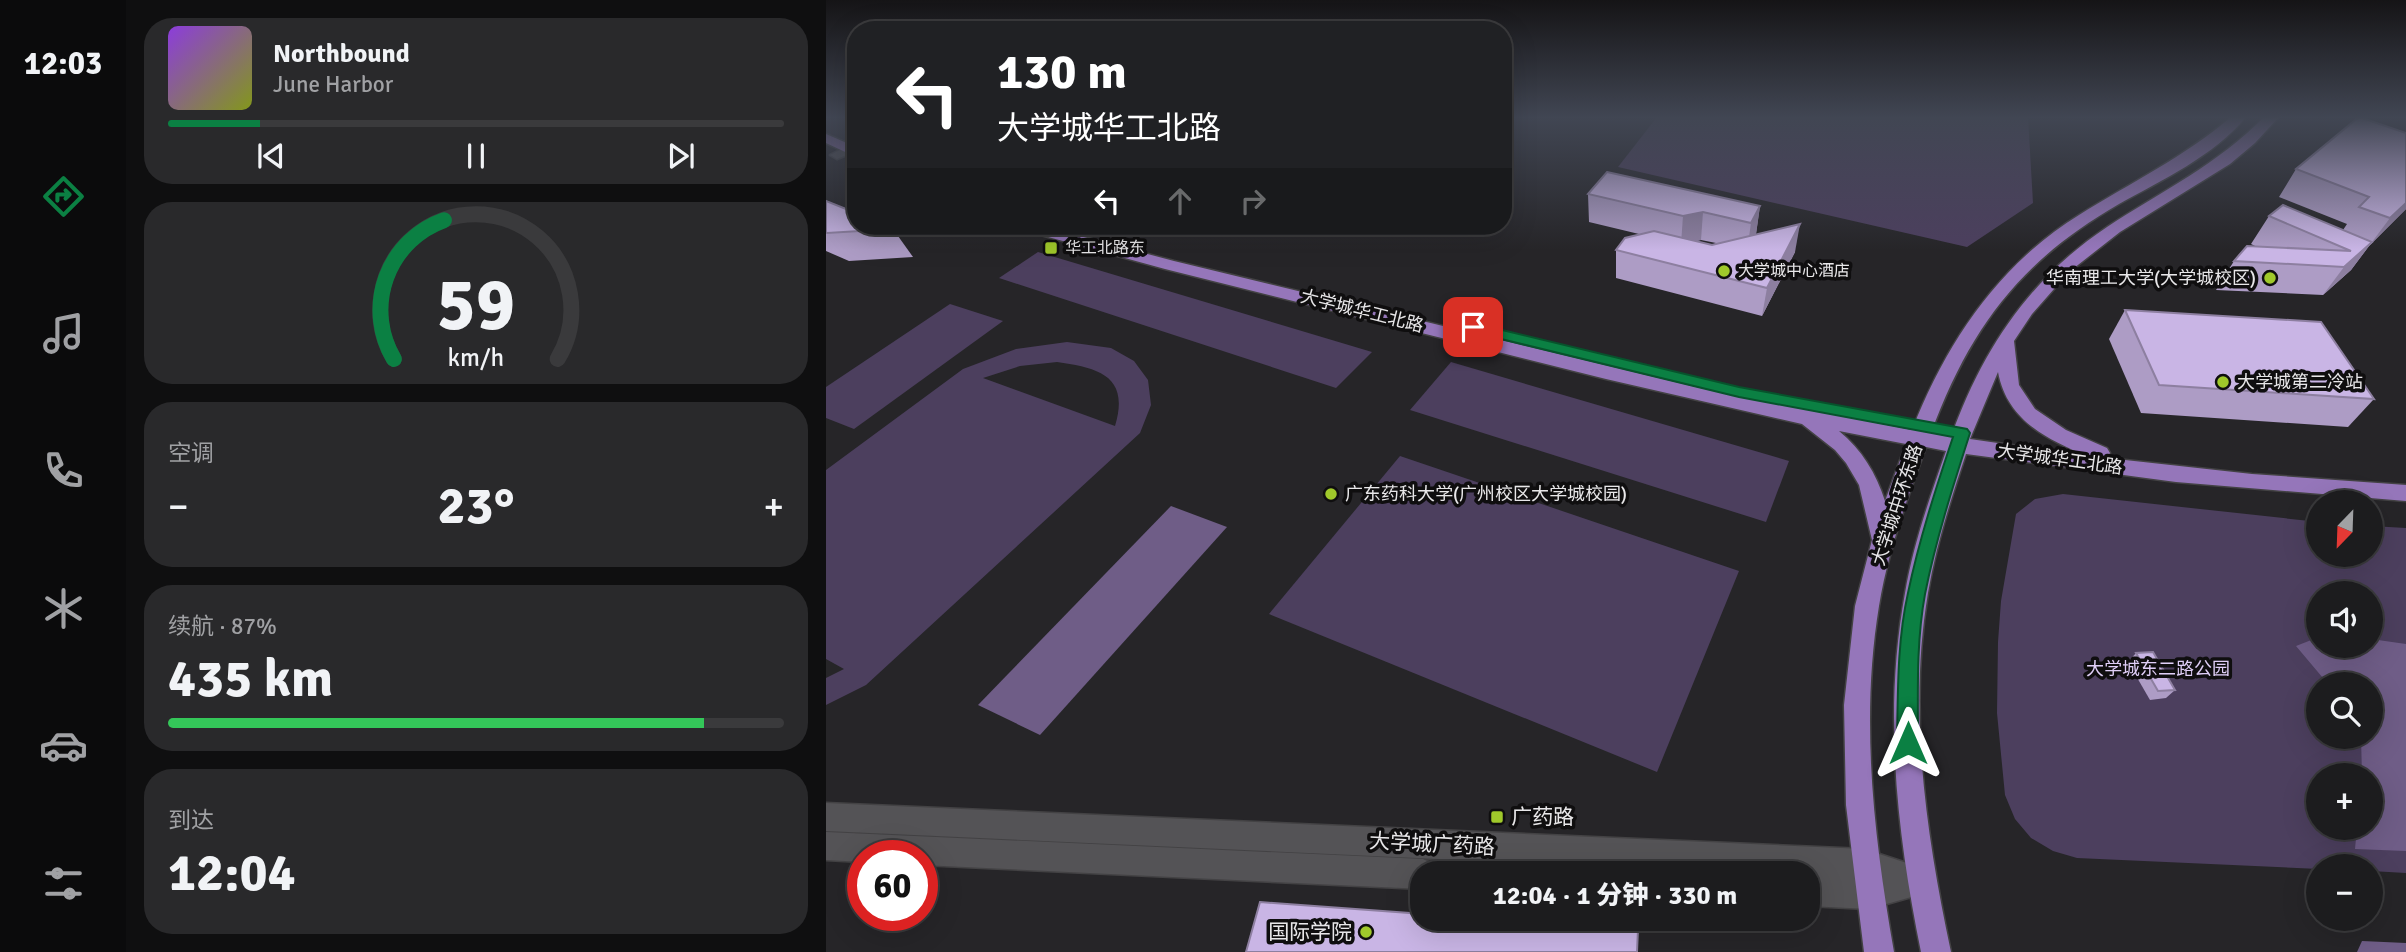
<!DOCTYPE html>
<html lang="zh">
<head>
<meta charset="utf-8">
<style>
	:root { --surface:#1c1c1e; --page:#29292b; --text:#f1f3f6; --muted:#a0a1a4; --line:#3a3a3c; --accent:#0b8043 }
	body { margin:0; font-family:Signika,"Noto Sans SC",sans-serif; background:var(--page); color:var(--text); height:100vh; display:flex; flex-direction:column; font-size:26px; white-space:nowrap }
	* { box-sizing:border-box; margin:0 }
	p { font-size:23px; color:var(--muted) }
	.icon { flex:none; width:38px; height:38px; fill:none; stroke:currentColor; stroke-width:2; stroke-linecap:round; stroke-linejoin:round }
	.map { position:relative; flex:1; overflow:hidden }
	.sheet { display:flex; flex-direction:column; gap:18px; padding:18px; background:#0f0f10; width:700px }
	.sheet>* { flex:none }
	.banner { position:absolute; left:21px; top:21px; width:665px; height:214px; border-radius:28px; box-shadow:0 7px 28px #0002,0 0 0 2px var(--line); background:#202124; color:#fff; overflow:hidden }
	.needle { width:46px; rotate:203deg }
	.buttons { position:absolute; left:1480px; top:490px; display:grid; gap:14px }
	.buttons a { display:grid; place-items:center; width:77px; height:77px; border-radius:50%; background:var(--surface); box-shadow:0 7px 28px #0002,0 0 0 2px var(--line); font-size:35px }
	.speed { position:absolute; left:21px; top:840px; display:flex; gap:14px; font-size:35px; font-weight:700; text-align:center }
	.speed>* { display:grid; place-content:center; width:91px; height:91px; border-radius:50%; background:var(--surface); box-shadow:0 7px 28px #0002,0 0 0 2px var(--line); line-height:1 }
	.speed .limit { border:10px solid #d22; background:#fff; color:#111 }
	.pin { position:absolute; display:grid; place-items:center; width:60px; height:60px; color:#fff; margin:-30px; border-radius:14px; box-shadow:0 4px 10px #0006 }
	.me { position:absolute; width:77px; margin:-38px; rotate:0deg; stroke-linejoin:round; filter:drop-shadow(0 0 5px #0008) }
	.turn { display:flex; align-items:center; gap:24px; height:147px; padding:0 35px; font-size:32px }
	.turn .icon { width:91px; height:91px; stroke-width:2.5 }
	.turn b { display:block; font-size:49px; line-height:60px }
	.lanes { display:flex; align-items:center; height:66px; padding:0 35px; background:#0003; justify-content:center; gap:35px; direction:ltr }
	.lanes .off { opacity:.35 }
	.big { font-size:52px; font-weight:800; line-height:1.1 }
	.sheet .widget { flex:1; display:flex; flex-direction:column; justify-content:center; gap:10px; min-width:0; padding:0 24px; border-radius:28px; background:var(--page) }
	.sheet .dial { align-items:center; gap:0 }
	.dial svg { height:182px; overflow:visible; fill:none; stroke:var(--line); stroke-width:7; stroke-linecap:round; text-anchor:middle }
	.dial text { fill:var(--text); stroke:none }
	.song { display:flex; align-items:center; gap:21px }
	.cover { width:84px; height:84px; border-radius:10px; background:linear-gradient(135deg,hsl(270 70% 55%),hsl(70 70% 35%)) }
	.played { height:7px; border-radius:4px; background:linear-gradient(90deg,var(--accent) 15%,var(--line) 15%) }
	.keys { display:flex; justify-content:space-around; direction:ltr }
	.heat { display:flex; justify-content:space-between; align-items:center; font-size:38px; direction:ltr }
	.charge { height:10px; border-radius:5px; background:linear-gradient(90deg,#34c759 87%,var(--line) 0) }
	.trip { position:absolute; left:584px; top:861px; width:410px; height:70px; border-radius:28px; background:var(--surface); box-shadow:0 7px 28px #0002,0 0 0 2px var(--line); font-weight:800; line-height:70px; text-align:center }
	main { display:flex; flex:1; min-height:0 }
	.tab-bar { display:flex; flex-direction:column; width:126px; justify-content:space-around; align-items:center; background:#0b0b0c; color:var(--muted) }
	.tab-bar .icon { width:49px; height:49px }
	.tab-bar .selected { color:var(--accent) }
	.tab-bar b { font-size:32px; color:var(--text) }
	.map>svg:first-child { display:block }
	.green { fill:#4c3f5e; fill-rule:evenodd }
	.water { fill:#6f5d87 }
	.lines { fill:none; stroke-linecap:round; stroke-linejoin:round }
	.minor-casing { stroke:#434244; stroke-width:3 }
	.major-casing { stroke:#434244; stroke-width:3 }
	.minor { fill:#545356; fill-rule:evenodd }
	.major { fill:#9576ba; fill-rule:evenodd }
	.wall { fill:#ad9cc5; fill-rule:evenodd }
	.shaded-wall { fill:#8d7fa0 }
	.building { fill:#c9b5e5; stroke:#8d7fa0; stroke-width:2 }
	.route { fill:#0b8043; stroke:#07532c; stroke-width:2 }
	.poi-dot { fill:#a0c92b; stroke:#0f0e0f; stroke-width:2.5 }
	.labels { text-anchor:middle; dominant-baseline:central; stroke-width:7; stroke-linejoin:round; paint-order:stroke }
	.far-poi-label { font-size:16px; fill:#e8e7e9; stroke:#0f0e0f; text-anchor:start }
	.poi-label { font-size:18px; fill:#e8e7e9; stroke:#0f0e0f; text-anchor:start }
	.street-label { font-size:18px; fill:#e8e7e9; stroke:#0f0e0f }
	.park-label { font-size:18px; fill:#dfcef7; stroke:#0f0e0f }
	.near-poi-label { font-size:21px; fill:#e8e7e9; stroke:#0f0e0f; text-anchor:start }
	.near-street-label { font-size:21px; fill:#e8e7e9; stroke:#0f0e0f }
</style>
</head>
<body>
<main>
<nav class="tab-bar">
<b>12:03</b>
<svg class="icon selected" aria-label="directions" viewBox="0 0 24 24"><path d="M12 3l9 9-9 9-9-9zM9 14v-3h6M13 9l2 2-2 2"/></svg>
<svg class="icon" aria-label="music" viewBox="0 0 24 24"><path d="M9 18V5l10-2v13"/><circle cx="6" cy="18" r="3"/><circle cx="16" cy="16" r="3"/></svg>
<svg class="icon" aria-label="phone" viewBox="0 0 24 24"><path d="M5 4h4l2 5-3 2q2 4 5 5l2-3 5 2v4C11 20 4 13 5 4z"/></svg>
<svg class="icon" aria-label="climate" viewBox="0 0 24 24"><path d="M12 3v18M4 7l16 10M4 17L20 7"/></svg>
<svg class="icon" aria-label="car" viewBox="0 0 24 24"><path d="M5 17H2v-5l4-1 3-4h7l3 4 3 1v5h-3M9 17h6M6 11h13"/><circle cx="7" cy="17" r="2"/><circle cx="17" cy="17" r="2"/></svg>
<svg class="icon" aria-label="filters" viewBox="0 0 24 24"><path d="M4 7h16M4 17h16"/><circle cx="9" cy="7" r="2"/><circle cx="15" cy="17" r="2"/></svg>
</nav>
<section class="sheet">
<div class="widget">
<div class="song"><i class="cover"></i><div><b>Northbound</b><p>June Harbor</p></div></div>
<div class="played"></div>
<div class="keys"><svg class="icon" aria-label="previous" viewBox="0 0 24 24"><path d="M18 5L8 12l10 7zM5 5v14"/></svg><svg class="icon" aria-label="pause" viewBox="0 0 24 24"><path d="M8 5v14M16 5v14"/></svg><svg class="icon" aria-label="next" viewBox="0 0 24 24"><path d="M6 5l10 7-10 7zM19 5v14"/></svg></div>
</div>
<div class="widget dial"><svg viewBox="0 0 100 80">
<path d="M14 69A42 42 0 1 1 86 69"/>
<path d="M14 69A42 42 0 0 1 36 8" stroke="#0b8043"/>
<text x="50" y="56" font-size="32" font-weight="700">59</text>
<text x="50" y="72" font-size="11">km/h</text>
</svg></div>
<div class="widget"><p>空调</p>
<div class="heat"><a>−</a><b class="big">23°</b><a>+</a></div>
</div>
<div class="widget"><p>续航 · 87%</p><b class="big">435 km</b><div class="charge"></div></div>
<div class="widget"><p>到达</p><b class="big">12:04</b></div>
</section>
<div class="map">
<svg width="1580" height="952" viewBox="0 0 1580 952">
	<rect width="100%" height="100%" fill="#262528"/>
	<!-- green -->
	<g class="green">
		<polygon points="831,117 1202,117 1207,203 1141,247 792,167"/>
		<polygon points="212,252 546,352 510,388 173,278"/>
		<polygon points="124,304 177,321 28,429 0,418 0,387"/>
		<path d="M 241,342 L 285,348 L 308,361 L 322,380 L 325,405 L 314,433 L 40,685 L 0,705 L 0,678 L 18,669 L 0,659 L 0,470 L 137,369 L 190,349 ZM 231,362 C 273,368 304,376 289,426 L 157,378 L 194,366 Z"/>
		<polygon points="625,362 963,461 940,522 584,410"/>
		<polygon points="574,456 913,571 831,772 443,614"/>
		<path d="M 1237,494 L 1493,522 L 1493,555 L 1545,555 L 1545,526 L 1580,528 L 1580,873 L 1545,871 L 1545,866 L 1493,866 L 1493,869 L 1251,858 L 1227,851 L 1205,838 L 1189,819 L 1179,795 L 1171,713 L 1172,642 L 1175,601 L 1190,514 L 1209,499 ZM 1493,593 L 1545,593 L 1545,646 L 1493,646 ZM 1493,684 L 1545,684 L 1545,737 L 1493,737 ZM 1493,775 L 1545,775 L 1545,828 L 1493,828 Z"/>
	</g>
	<!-- water -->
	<g class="water">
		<polygon points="345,506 401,527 214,735 152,705"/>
		<polygon points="1493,637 1493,646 1545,646 1545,639 1580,644 1580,851 1529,849 1531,828 1545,828 1545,775 1536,775 1535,737 1545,737 1545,684 1502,684 1470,646"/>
		<polygon points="1536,941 1580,943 1580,952 1531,952"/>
	</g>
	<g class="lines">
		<!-- minor casing -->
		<g class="minor-casing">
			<g id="minor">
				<polygon points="30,142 30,151 11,159 4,155"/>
				<polygon points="0,803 1038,849 1105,871 1110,881 1103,892 1043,909 982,906 982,876 1039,879 982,876 982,873 922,873 0,831"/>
				<polygon points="0,832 597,859 607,864 611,873 597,873 597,889 96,865 96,856 37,856 37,862 0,860"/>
			</g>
		</g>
		<!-- major casing -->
		<g class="major-casing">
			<g id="major">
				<path d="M 1405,117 L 1420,117 C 1388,156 1336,180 1293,204 C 1194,261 1144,328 1105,433 L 1125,437 C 1156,350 1204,278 1281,227 C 1336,191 1392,164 1438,117 L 1453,117 L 1429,143 L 1404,164 L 1294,232 L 1243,272 L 1206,314 L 1188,341 L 1193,385 L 1209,409 L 1240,430 L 1281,448 L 1284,453 L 1281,458 L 1426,474 L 1580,485 L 1580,501 L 1350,482 L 1140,454 C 1125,499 1110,545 1102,593 C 1082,712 1100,834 1125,952 L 1095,952 C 1071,834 1057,713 1079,593 C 1087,545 1104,497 1120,451 L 1100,447 C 1081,499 1062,551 1053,606 C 1034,721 1048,838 1068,952 L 1038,952 L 1020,805 L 1018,705 L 1029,606 L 1046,540 L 1033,485 L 1020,463 L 1009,450 L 976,424 L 780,379 L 339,269 L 193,229 L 191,226 L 216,226 L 348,261 L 874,388 L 1086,430 C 1120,343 1172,265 1253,215 C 1304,183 1358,157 1405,117 ZM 1172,372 C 1181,420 1220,439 1261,456 L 1144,439 ZM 1013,431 L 1080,444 L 1059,501 C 1050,473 1036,450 1013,431 Z"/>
				<polygon points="0,134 30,147 30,157 0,143"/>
			</g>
		</g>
		<!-- minor -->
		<use href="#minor" class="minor"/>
		<!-- major -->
		<use href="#major" class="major"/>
	</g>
	<!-- wall -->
	<g class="wall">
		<polygon points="1580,133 1580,209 1543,246 1525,270 1497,295 1390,290 1408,261 1429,246 1425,244 1443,216 1517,230 1521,224 1453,197 1470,169"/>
		<path d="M 762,194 L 934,206 L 930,234 L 969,252 L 936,316 L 790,278 L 790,250 L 813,234 L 763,222 ZM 875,240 L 890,243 L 886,245 L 870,241 Z"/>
		<polygon points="0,201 67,229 87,257 23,261 0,251"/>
		<polygon points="1299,310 1548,399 1522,427 1315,413 1283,339"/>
		<polygon points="1310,653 1349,690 1340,698 1324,700 1302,662"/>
	</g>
	<!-- shaded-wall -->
	<g class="shaded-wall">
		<polygon points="1580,203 1580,209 1543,246 1564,218"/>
		<polygon points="934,206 930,234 921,251 925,223"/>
		<polygon points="877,212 875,240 855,244 857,216"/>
		<polygon points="974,224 969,252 936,316 941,288"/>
		<polygon points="1546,242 1525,270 1497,295 1518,267"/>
	</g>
	<!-- building -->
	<g class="building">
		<polygon points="1533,117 1580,133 1580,203 1564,218 1533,207 1543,197 1470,169"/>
		<polygon points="781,172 934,206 925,223 877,212 857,216 762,194"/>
		<polygon points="0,201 30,213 30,226 60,226 67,229 1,233 0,232"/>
		<polygon points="1457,205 1546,242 1518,267 1408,261 1421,246 1525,251 1443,216"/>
		<polygon points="974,224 941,288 790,250 799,238 828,231 886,245"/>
		<polygon points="1299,310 1495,322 1548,399 1333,385"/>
		<polygon points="1327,652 1349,690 1332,691 1310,653"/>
		<polygon points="434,902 597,914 597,919 665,919 812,929 811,952 420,952"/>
	</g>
	<!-- sky -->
	<linearGradient id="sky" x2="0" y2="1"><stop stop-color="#151416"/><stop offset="0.47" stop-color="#414653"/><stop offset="1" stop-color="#414653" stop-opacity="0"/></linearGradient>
	<rect width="1580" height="250" fill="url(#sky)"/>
	<!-- route -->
	<path class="route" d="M 647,323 L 913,387 L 1141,429 L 1144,433 C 1127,486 1110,539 1099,594 C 1090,643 1092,693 1092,743 L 1089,750 L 1082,753 L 1074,750 L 1071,743 C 1072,693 1071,642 1082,593 C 1093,540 1110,488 1127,437 L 913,397 L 642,331 L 642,324 Z"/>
	<!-- markers -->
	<g class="poi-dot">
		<rect x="218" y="241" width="14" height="14" rx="3.5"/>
		<circle cx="898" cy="271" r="7"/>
		<circle cx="1444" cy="278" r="7"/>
		<circle cx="1397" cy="382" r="7"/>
		<circle cx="505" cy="494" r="7"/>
		<rect x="664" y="810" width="14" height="14" rx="3.5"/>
		<circle cx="540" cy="932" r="7"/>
	</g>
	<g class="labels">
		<!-- far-poi labels -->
		<g class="far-poi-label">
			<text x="239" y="248">华工北路东</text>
			<text x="912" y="271">大学城中心酒店</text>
		</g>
		<!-- poi labels -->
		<g class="poi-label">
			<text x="1430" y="278" text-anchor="end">华南理工大学(大学城校区)</text>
			<text x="1411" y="382">大学城第二冷站</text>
			<text x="519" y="494">广东药科大学(广州校区大学城校园)</text>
		</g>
		<!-- street labels -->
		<g class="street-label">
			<text transform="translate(536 311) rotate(14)">大学城华工北路</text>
			<text transform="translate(1234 459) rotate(8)">大学城华工北路</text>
			<text transform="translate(1071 505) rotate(-72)">大学城中环东路</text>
		</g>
		<!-- park labels -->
		<g class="park-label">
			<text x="1332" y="669">大学城东二路公园</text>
		</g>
		<!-- near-poi labels -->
		<g class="near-poi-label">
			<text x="685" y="817">广药路</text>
			<text x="526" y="932" text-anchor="end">国际学院</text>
		</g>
		<!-- near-street labels -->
		<g class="near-street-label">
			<text transform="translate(606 844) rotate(3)">大学城广药路</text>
		</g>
	</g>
</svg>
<div class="buttons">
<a><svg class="needle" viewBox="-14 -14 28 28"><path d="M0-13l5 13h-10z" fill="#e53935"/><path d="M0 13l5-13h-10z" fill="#a0a1a4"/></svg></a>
<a><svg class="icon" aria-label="sound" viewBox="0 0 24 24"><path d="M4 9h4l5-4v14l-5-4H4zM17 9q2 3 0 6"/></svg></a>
<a><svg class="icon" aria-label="search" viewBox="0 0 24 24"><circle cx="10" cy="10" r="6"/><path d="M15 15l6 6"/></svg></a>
<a>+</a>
<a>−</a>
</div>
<div class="speed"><div class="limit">60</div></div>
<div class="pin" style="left:647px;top:327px;background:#d93025"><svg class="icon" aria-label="arrive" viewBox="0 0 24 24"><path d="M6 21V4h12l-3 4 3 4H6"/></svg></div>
<svg class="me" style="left:1082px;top:743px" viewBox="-20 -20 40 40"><path d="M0-17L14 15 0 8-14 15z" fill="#0b8043" stroke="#fff" stroke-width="4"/></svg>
<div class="trip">12:04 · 1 分钟 · 330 m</div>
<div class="banner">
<div class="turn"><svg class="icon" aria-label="left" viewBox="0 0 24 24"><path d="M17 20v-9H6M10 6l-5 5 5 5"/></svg><div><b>130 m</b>大学城华工北路</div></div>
<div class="lanes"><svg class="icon" aria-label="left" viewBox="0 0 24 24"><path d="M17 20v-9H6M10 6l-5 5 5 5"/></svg><svg class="icon off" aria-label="ahead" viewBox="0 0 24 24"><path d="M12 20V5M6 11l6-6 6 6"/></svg><svg class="icon off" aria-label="right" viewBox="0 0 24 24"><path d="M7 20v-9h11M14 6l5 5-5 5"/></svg></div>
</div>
</div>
</main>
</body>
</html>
